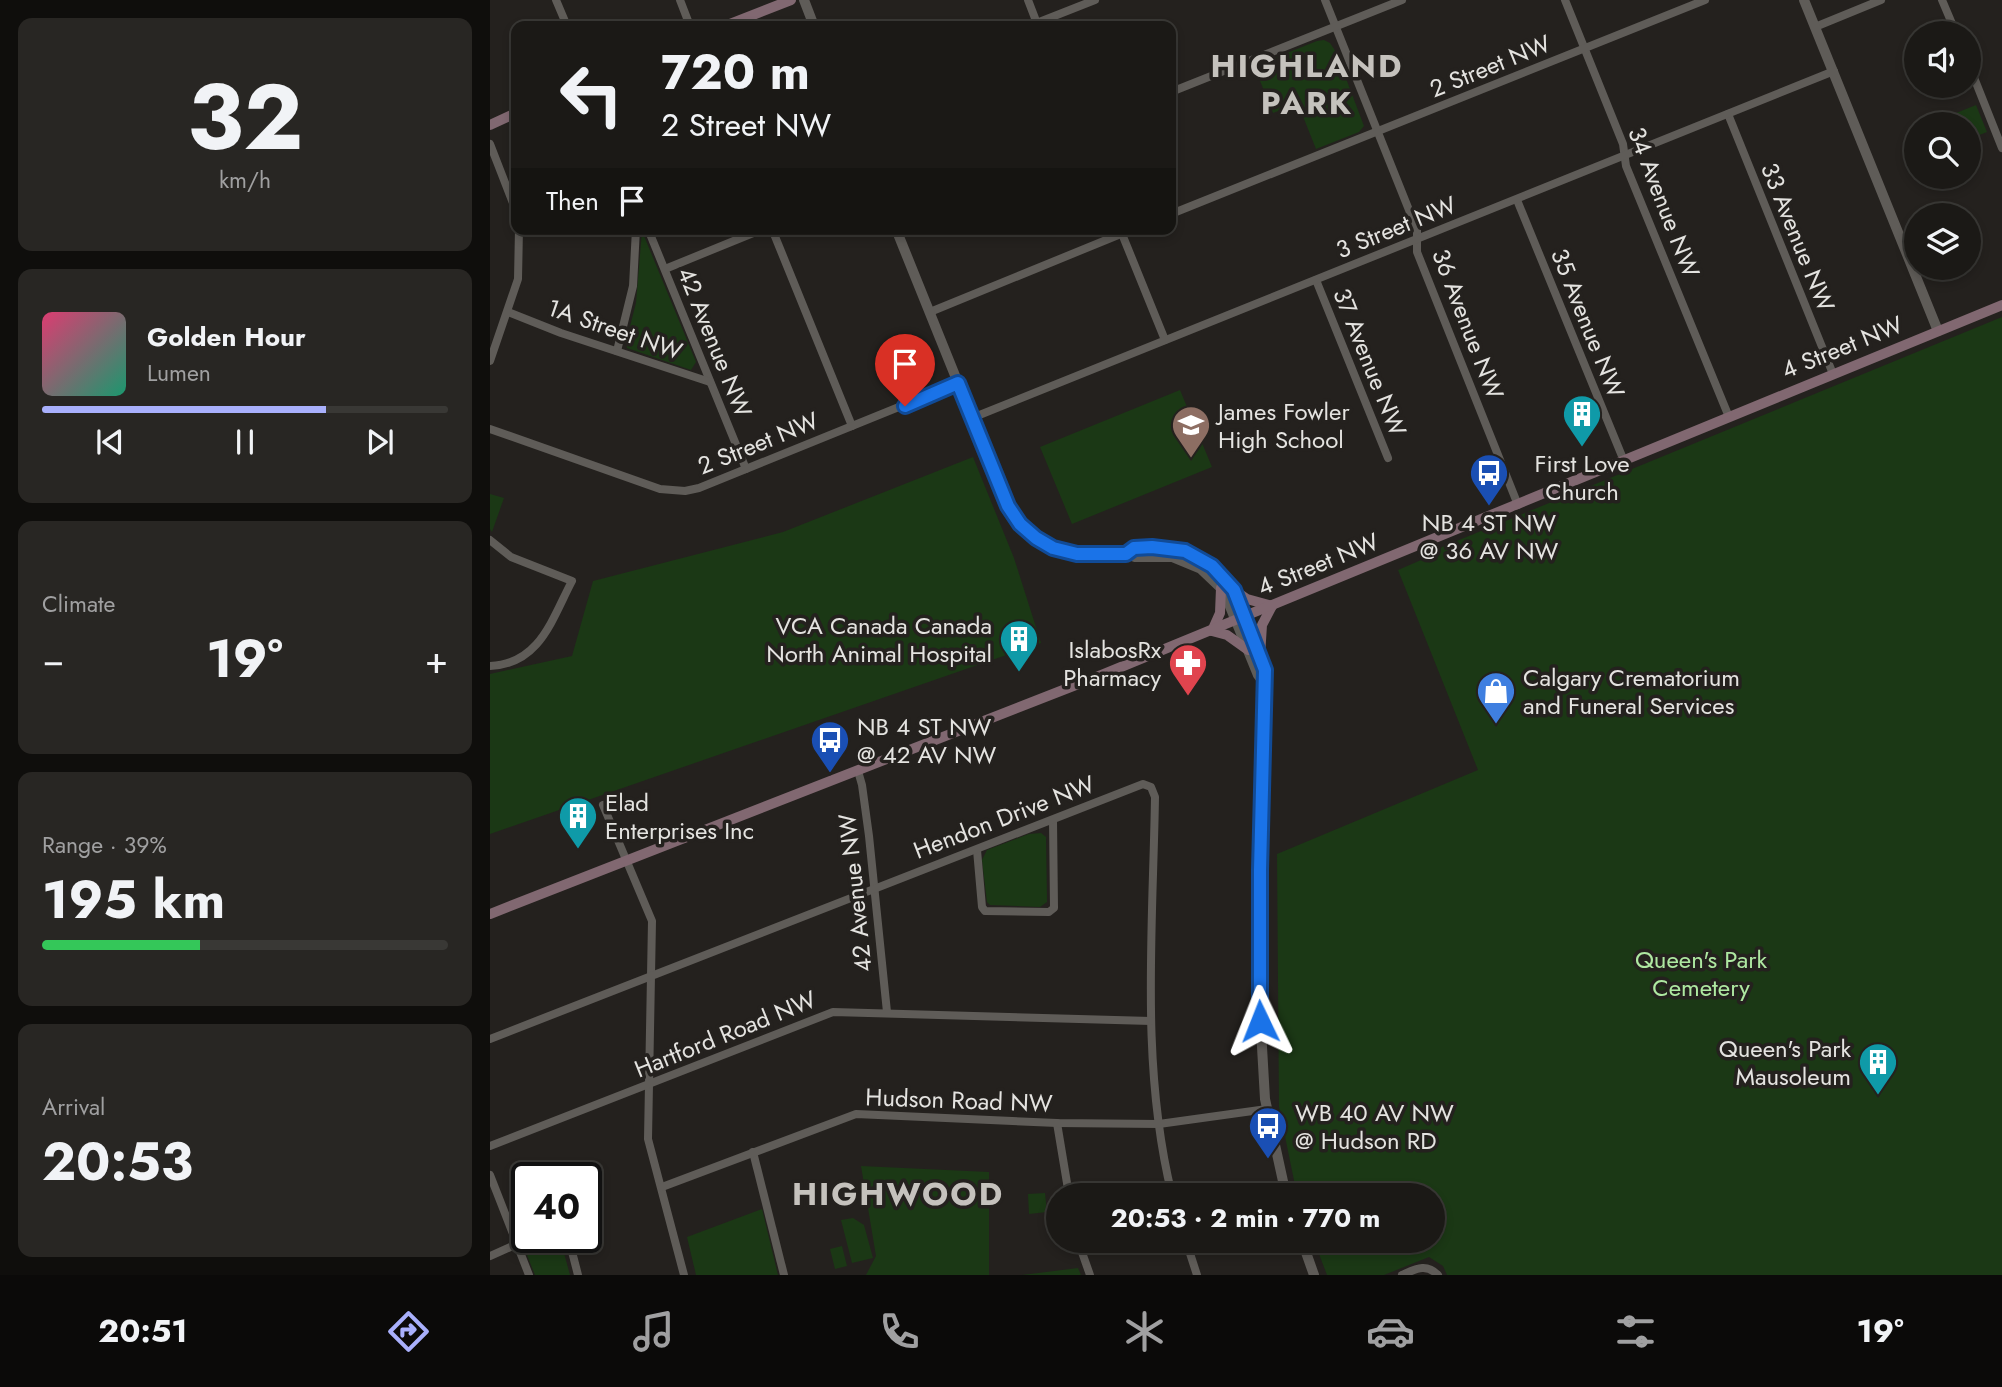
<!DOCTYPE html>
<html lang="en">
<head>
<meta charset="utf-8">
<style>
	:root { --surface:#1b1916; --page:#282623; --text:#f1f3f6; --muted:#a0a0a1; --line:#393835; --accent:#a9b0fc }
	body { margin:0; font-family:Jost,sans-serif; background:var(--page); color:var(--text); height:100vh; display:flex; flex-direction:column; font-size:26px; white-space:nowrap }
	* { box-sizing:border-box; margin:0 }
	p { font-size:23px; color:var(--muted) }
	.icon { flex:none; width:38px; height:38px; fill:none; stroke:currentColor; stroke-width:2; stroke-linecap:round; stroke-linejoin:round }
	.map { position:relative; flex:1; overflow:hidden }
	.details { display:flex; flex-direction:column; gap:18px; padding:18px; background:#0f0e0c; width:490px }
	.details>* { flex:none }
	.top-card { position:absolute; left:21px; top:21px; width:665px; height:214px; border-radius:14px; box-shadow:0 4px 10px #0003,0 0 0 2px var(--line); background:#1b1916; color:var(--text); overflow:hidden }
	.tools { position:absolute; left:1414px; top:21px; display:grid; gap:14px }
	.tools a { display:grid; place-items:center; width:77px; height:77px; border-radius:50%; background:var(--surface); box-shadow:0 4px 10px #0003,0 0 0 2px var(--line); font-size:35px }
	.speed { position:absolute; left:21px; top:1162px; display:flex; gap:14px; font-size:35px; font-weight:700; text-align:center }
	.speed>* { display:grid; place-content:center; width:91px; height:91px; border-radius:50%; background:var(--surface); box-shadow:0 4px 10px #0003,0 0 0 2px var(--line); line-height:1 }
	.speed .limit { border:4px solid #111; border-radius:10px; background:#fff; color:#111 }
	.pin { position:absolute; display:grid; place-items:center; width:60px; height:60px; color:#fff; margin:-72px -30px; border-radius:50% 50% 50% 0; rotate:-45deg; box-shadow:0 0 7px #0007 }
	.pin .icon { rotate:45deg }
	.me { position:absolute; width:77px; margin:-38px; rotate:358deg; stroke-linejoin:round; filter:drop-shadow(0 0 5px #0008) }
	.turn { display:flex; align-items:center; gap:24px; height:147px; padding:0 35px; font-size:32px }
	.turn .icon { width:91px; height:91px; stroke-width:2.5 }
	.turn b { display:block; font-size:49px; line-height:60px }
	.then { display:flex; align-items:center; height:66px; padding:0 35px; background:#0003; gap:14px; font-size:26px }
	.big { font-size:52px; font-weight:700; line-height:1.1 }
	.details .widget { flex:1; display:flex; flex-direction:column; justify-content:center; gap:10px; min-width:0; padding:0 24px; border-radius:14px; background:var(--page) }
	.details .dial { align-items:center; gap:0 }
	.dial b { font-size:91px; line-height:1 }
	.song { display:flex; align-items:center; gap:21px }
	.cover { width:84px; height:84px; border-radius:10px; background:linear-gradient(135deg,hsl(340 70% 55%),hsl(160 70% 35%)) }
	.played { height:7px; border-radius:4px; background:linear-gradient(90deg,var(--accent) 70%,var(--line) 70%) }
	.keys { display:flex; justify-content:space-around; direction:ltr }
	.heat { display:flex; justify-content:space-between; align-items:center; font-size:38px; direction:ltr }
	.charge { height:10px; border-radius:5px; background:linear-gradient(90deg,#34c759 39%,var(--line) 0) }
	.trip { position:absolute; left:556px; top:1183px; width:399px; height:70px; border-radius:35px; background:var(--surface); box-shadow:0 4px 10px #0003,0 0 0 2px var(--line); font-weight:700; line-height:70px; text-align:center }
	.dock { display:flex; height:112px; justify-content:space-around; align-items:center; background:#0b0a09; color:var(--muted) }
	.dock .icon { width:49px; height:49px }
	.dock .current { color:var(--accent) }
	.dock b { font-size:32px; color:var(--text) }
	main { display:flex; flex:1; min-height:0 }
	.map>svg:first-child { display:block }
	.green { fill:#1b3815 }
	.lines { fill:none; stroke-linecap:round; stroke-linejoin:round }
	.minor { stroke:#5f5c58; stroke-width:8 }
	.tertiary { stroke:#5f5c58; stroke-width:10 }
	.secondary { stroke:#816871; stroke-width:10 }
	.route-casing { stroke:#114b97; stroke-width:18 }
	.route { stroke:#1a73e8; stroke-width:12 }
	.labels { text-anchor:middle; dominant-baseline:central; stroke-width:7; stroke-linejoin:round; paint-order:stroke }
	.street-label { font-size:24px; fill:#e4e3e0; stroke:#24211e }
	.poi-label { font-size:24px; fill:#e4e3e0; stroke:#24211e; text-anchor:start }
	.park-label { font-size:24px; fill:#aee8a1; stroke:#24211e }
	.district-label { font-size:32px; font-weight:bold; letter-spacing:2px; fill:#c5c2bd; stroke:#24211e }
</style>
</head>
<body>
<main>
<section class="details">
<div class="widget dial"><b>32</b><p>km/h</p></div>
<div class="widget">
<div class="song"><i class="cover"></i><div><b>Golden Hour</b><p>Lumen</p></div></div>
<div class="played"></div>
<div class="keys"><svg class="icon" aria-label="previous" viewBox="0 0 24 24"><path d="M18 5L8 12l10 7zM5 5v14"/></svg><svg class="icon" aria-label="pause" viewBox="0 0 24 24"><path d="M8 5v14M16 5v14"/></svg><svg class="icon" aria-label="next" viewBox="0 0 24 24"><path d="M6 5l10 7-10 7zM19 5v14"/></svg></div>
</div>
<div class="widget"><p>Climate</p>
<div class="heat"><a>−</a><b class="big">19°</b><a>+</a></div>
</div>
<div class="widget"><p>Range · 39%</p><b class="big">195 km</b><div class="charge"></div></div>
<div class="widget"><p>Arrival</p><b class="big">20:53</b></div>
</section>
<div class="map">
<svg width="1512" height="1275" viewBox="0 0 1512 1275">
	<rect width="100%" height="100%" fill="#24211e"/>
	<!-- green -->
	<g class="green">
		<polygon points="834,40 840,43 846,52 874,126 869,132 826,149 808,104 783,113 764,66 827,41"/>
		<polygon points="1486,105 1497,132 1479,139 1479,124 1439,124"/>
		<polygon points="152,231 206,362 201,370 137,348 136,342 146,303"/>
		<polygon points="1512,317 1512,1275 957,1275 953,1266 939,1257 894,1275 837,1275 824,1241 943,1241 943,1195 807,1195 789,1107 787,854 988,770 908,570 945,554 952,547"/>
		<polygon points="690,390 722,467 582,524 550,447"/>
		<polygon points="483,457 524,558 551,643 0,834 0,674 82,656 103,581 293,532"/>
		<polygon points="0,494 14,498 2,532 0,529"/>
		<polygon points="551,833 556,837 557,902 550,907 500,905 497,902 492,860 497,850 539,834"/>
		<polygon points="371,1166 499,1172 499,1275 376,1275 386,1256"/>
		<polygon points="555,1193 557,1212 539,1214 538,1194"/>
		<polygon points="272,1209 288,1275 206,1275 197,1237"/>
		<polygon points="363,1218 374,1225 383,1258 362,1263 351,1220"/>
		<polygon points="65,1238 71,1242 80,1275 45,1275 37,1255 40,1248"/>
		<polygon points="352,1246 357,1266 345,1269 340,1249"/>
		<polygon points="588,1268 591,1275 532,1275"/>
	</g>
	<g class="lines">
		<!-- minor -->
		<g class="minor">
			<polyline points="66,0 77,26"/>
			<polyline points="190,0 200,26"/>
			<polyline points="538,0 548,26"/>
			<polyline points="835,0 927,230 927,252 1028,505"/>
			<polyline points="1075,0 1133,144 1136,166 1239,417"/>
			<polyline points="1452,0 1466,33"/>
			<polyline points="539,26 605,0"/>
			<polyline points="1325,27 1391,0"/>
			<polyline points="1479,65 1512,148"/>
			<polyline points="681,92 912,0"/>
			<polyline points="1238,114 1343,374"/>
			<polyline points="0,144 26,211"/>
			<polyline points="1027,200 1134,461"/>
			<polyline points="681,214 1215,0"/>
			<polyline points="158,229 256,469"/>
			<polyline points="282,229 362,426"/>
			<polyline points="630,229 675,340"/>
			<polyline points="175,269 273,229"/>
			<polyline points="826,280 898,458"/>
			<polyline points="18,312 71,333 220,382"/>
			<polyline points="440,312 643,229"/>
			<polyline points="127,351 143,286 146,229"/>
			<polyline points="0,361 28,279 29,229"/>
			<polyline points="482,418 1344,71"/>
			<polyline points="0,429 170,489 195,491 209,488 468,383"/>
			<path d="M 0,540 L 21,557 L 82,581 C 62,619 50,664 0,666"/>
			<polyline points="368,771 372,785 379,836 397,1012"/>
			<polyline points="113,805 162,921 158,1139 194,1275"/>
			<polyline points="487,850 492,907 495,911 559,912 564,908 563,820"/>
			<path d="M 0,1039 L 653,784 L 661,787 L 665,797 C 663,928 650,1066 682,1195"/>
			<polyline points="567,1123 579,1195"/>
			<polyline points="0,1146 343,1012 661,1021"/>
			<polyline points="263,1152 294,1275"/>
			<polyline points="0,1175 39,1275"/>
			<polyline points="172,1187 366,1114 567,1123 669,1124 777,1109"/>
			<polyline points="76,1237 79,1240 88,1275"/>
			<polyline points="588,1241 600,1275"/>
			<polyline points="696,1241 707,1275"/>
			<polyline points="0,1256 43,1237"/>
			<path d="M 912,1275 C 926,1269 936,1263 948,1275"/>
		</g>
		<!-- tertiary -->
		<g class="tertiary">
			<polyline points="314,0 324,26"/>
			<polyline points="1314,0 1448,331"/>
			<polyline points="406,229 514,497 523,515 537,531 563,548 588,554 636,554 645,557 682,557 711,569 731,588 737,599 768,675 774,683"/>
			<polyline points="636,554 644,548 678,547 695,551 722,566 744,590 775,670 769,995 775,1099 796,1195"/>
			<polyline points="812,1241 824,1275"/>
		</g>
		<!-- secondary -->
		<g class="secondary">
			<polyline points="235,26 301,0"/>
			<polyline points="0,125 26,113"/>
			<polyline points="744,590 757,599 782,606"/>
			<polyline points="722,631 730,613 731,588"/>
			<polyline points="722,631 737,635 758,650"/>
			<polyline points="770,656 772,625 782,606"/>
			<polyline points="0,914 614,674 1512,305"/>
		</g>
	</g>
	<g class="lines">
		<!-- route casing -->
		<g class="route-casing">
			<polyline id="route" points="415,406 468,383 518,506 530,524 546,538 563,548 587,554 636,554 644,548 662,547 695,551 722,566 744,590 775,670 770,870 770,1021"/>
		</g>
		<!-- route -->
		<use href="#route" class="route"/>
	</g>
	<!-- icons -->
	<defs>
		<g id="building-pin" transform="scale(2.0125)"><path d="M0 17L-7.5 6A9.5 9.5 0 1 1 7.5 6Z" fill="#0f9aa8" stroke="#24211e"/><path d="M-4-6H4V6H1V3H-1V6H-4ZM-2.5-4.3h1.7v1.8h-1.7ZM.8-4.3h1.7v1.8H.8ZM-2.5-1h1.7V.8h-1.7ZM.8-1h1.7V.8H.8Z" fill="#fff"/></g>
		<g id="school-pin" transform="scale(2.0125)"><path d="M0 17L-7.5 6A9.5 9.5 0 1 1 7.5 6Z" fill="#8d6e63" stroke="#24211e"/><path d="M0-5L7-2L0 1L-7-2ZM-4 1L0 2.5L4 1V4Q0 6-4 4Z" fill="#fff"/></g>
		<g id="bus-pin" transform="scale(2.0125)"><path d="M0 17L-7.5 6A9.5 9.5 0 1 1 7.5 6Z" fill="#1a4fb4" stroke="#24211e"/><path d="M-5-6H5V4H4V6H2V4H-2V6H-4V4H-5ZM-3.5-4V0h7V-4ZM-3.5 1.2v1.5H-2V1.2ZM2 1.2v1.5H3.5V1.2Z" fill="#fff"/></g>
		<g id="pharmacy-pin" transform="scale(2.0125)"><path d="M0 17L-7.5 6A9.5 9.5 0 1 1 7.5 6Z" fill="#e0444e" stroke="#24211e"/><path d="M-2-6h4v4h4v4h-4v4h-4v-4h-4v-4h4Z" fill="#fff"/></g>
		<g id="shop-pin" transform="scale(2.0125)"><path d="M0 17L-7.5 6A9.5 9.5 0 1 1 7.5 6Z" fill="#3f7fe0" stroke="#24211e"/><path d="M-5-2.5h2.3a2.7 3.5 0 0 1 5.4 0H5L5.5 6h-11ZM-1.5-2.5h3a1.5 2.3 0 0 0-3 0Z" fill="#fff"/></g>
	</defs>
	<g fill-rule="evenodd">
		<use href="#building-pin" x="1092" y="414"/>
		<use href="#school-pin" x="701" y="425"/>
		<use href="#bus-pin" x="999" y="473"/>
		<use href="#building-pin" x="529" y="639"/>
		<use href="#pharmacy-pin" x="698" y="663"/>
		<use href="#shop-pin" x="1006" y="691"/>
		<use href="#bus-pin" x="340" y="740"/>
		<use href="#building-pin" x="88" y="816"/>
		<use href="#building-pin" x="1388" y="1062"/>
		<use href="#bus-pin" x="778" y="1126"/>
	</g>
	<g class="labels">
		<!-- street labels -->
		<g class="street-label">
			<text transform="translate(1000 66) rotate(-22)">2 Street NW</text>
			<text transform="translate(1174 202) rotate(69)">34 Avenue NW</text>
			<text transform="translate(906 227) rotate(-22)">3 Street NW</text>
			<text transform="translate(1308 237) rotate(68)">33 Avenue NW</text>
			<text transform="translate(1098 323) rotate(68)">35 Avenue NW</text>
			<text transform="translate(978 324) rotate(69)">36 Avenue NW</text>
			<text transform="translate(125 329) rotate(19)">1A Street NW</text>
			<text transform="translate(225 342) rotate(68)">42 Avenue NW</text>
			<text transform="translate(1352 347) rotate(-22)">4 Street NW</text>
			<text transform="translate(880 362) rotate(68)">37 Avenue NW</text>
			<text transform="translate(268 443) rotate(-22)">2 Street NW</text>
			<text transform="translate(828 564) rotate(-22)">4 Street NW</text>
			<text transform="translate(514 817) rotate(-21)">Hendon Drive NW</text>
			<text transform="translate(365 893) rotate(-96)">42 Avenue NW</text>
			<text transform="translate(235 1034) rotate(-22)">Hartford Road NW</text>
			<text transform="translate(469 1100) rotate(2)">Hudson Road NW</text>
		</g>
		<!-- poi labels -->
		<g class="poi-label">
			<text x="728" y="411">James Fowler<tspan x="728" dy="28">High School</tspan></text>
			<text x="1092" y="463" text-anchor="middle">First Love<tspan x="1092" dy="28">Church</tspan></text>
			<text x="999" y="522" text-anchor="middle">NB 4 ST NW<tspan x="999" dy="28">@ 36 AV NW</tspan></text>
			<text x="502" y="625" text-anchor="end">VCA Canada Canada<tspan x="502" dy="28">North Animal Hospital</tspan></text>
			<text x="671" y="649" text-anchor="end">IslabosRx<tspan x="671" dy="28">Pharmacy</tspan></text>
			<text x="1033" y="677">Calgary Crematorium<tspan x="1033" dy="28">and Funeral Services</tspan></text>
			<text x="367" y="726">NB 4 ST NW<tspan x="367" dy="28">@ 42 AV NW</tspan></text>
			<text x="115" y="802">Elad<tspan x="115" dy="28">Enterprises Inc</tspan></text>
			<text x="1361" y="1048" text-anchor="end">Queen's Park<tspan x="1361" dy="28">Mausoleum</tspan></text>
			<text x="805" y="1112">WB 40 AV NW<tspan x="805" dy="28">@ Hudson RD</tspan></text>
		</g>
		<!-- park labels -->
		<g class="park-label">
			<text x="1211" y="959">Queen's Park<tspan x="1211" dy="28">Cemetery</tspan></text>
		</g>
		<!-- district labels -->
		<g class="district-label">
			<text x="817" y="66">HIGHLAND<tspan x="817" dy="37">PARK</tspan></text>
			<text x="408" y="1194">HIGHWOOD</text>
		</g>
	</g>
</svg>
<div class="tools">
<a><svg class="icon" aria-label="sound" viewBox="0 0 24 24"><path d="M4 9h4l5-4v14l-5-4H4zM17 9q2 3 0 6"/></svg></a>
<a><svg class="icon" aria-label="search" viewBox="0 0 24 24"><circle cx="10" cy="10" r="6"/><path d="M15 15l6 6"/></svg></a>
<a><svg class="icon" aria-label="layers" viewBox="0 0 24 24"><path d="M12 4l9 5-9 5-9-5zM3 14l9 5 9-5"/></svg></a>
</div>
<div class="speed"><div class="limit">40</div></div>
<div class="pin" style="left:415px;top:406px;background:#d93025"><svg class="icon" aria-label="arrive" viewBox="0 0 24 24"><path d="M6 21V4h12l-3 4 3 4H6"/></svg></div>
<svg class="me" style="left:770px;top:1021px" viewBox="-20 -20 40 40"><path d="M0-17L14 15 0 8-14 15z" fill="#1a73e8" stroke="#fff" stroke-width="4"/></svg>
<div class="trip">20:53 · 2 min · 770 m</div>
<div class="top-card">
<div class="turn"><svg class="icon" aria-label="left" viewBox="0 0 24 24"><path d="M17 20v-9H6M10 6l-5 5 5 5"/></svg><div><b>720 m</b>2 Street NW</div></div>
<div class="then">Then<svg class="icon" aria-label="arrive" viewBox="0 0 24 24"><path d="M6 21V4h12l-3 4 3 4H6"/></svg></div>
</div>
</div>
</main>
<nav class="dock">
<b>20:51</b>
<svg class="icon current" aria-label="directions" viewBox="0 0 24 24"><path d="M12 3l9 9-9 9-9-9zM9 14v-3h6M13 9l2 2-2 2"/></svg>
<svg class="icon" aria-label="music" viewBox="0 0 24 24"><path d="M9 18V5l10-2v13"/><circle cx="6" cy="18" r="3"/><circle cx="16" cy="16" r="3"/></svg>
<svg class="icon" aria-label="phone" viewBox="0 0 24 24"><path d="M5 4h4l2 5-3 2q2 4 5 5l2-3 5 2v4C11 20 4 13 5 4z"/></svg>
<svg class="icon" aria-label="climate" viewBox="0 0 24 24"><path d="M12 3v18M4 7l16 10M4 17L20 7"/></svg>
<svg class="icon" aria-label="car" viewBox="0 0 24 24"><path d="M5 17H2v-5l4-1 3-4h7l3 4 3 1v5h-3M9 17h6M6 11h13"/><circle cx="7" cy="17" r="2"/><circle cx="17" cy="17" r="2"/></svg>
<svg class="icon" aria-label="filters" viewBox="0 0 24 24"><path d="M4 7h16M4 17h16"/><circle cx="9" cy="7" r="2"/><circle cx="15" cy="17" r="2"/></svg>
<b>19°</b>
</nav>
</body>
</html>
